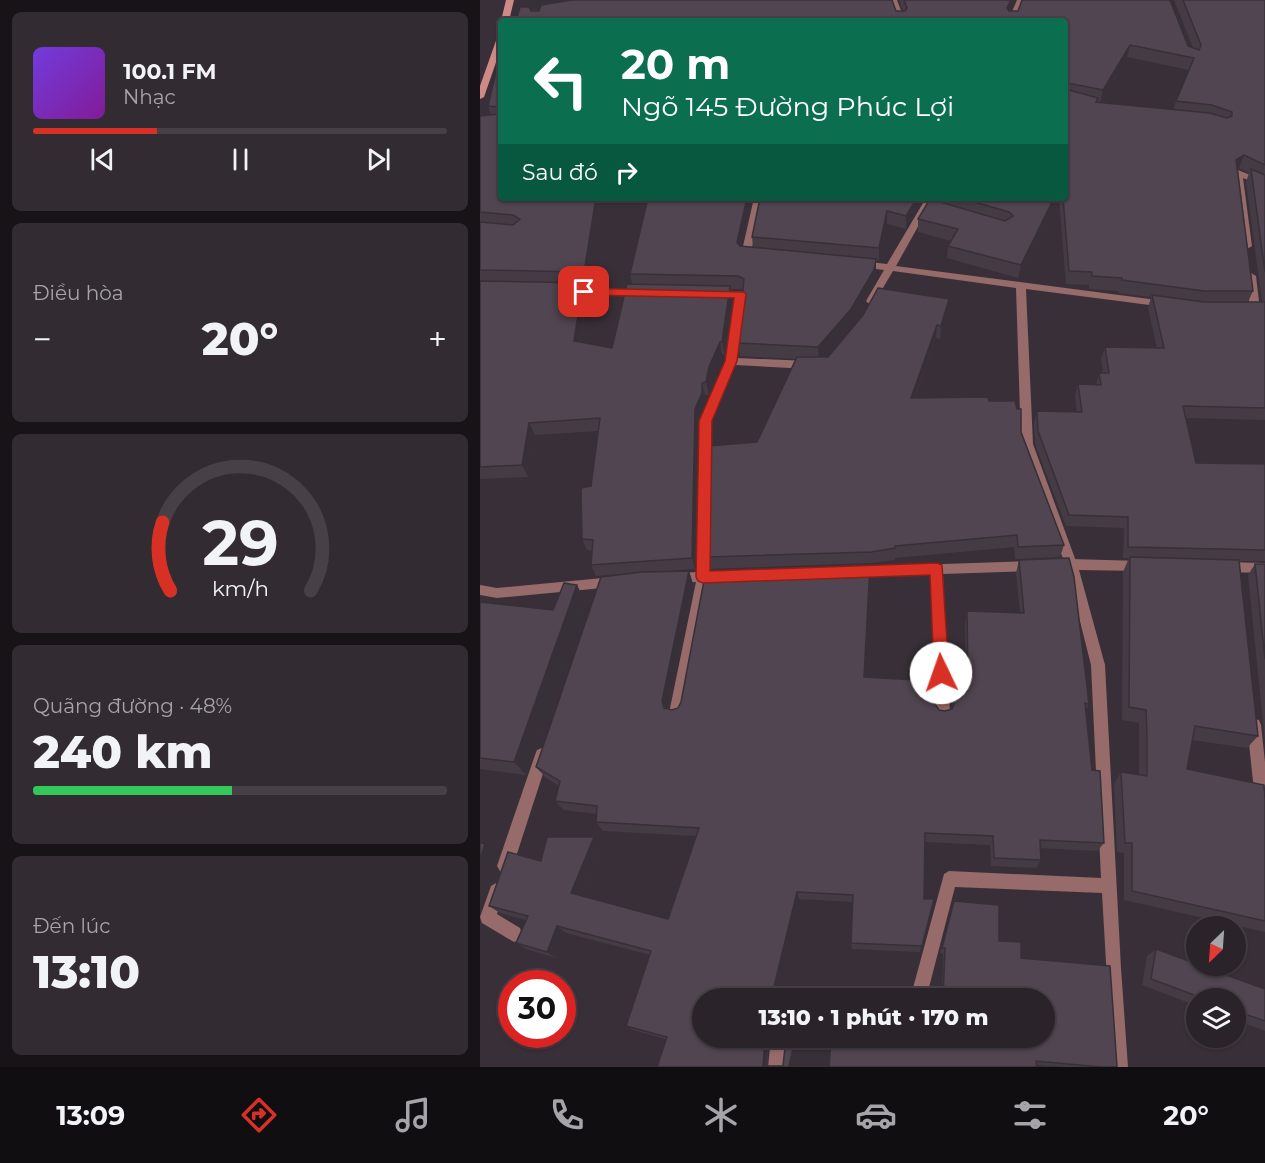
<!DOCTYPE html>
<html lang="vi">
<head>
<meta charset="utf-8">
<style>
	:root { --surface:#2b232a; --page:#332b32; --text:#f1f3f6; --muted:#a6a4a8; --line:#474047; --accent:#d93025 }
	body { margin:0; font-family:Montserrat,sans-serif; background:var(--page); color:var(--text); height:100vh; display:flex; flex-direction:column; font-size:22px; white-space:nowrap }
	* { box-sizing:border-box; margin:0 }
	p { font-size:20px; color:var(--muted) }
	.icon { flex:none; width:33px; height:33px; fill:none; stroke:currentColor; stroke-width:2; stroke-linecap:round; stroke-linejoin:round }
	.map { position:relative; flex:1; overflow:hidden }
	.drawer { display:flex; flex-direction:column; gap:12px; padding:12px; background:#181317; width:480px }
	.drawer>* { flex:none }
	.guide { position:absolute; left:18px; top:18px; width:570px; height:183px; border-radius:6px; box-shadow:0 2px 4px #0004,0 0 0 2px var(--line); background:#0b6e4f; color:#fff; overflow:hidden }
	.needle { width:39px; rotate:205deg }
	.controls { position:absolute; left:706px; top:916px; display:grid; gap:12px }
	.controls a { display:grid; place-items:center; width:60px; height:60px; border-radius:50%; background:var(--surface); box-shadow:0 2px 4px #0004,0 0 0 2px var(--line); font-size:30px }
	.speed { position:absolute; left:18px; top:970px; display:flex; gap:12px; font-size:30px; font-weight:700; text-align:center }
	.speed>* { display:grid; place-content:center; width:78px; height:78px; border-radius:50%; background:var(--surface); box-shadow:0 2px 4px #0004,0 0 0 2px var(--line); line-height:1 }
	.speed .limit { border:9px solid #d22; background:#fff; color:#111 }
	.pin { position:absolute; display:grid; place-items:center; width:51px; height:51px; color:#fff; margin:-26px; border-radius:12px; box-shadow:0 3px 9px #0006 }
	.me { position:absolute; width:66px; margin:-33px; rotate:357deg; stroke-linejoin:round; filter:drop-shadow(0 0 4px #0008) }
	.turn { display:flex; align-items:center; gap:21px; height:126px; padding:0 24px; font-size:27px }
	.turn .icon { width:78px; height:78px; stroke-width:2.5 }
	.turn b { display:block; font-size:42px; line-height:51px }
	.then { display:flex; align-items:center; height:57px; padding:0 24px; background:#0003; gap:12px; font-size:22px }
	.big { font-size:45px; font-weight:800; line-height:1.1 }
	.drawer .widget { flex:1; display:flex; flex-direction:column; justify-content:center; gap:9px; min-width:0; padding:0 21px; border-radius:9px; background:var(--page) }
	.drawer .dial { align-items:center; gap:0 }
	.dial svg { height:156px; overflow:visible; fill:none; stroke:var(--line); stroke-width:7; stroke-linecap:round; text-anchor:middle }
	.dial text { fill:var(--text); stroke:none }
	.song { display:flex; align-items:center; gap:18px }
	.cover { width:72px; height:72px; border-radius:9px; background:linear-gradient(135deg,hsl(260 70% 55%),hsl(290 70% 35%)) }
	.played { height:6px; border-radius:3px; background:linear-gradient(90deg,var(--accent) 30%,var(--line) 30%) }
	.keys { display:flex; justify-content:space-around; direction:ltr }
	.heat { display:flex; justify-content:space-between; align-items:center; font-size:33px; direction:ltr }
	.charge { height:9px; border-radius:4px; background:linear-gradient(90deg,#34c759 48%,var(--line) 0) }
	.trip { position:absolute; left:212px; top:988px; width:363px; height:60px; border-radius:30px; background:var(--surface); box-shadow:0 2px 4px #0004,0 0 0 2px var(--line); font-weight:800; line-height:60px; text-align:center }
	.tabs { display:flex; height:96px; justify-content:space-around; align-items:center; background:#110e11; color:var(--muted) }
	.tabs .icon { width:42px; height:42px }
	.tabs .current { color:var(--accent) }
	.tabs b { font-size:27px; color:var(--text) }
	main { display:flex; flex:1; min-height:0 }
	.map>svg:first-child { display:block }
	.lines { fill:none; stroke-linecap:round; stroke-linejoin:round }
	.lane { fill:#966b69; fill-rule:evenodd }
	.street { fill:#966b69; fill-rule:evenodd }
	.secondary { fill:#ce8a86; fill-rule:evenodd }
	.wall { fill:#453b45; fill-rule:evenodd }
	.shaded-wall { fill:#383038 }
	.building { fill:#504550; stroke:#383038; stroke-width:1.5; fill-rule:evenodd }
	.route { fill:#d93025; stroke:#8d1f18; stroke-width:1.5 }
</style>
</head>
<body>
<main>
<section class="drawer">
<div class="widget">
<div class="song"><i class="cover"></i><div><b>100.1 FM</b><p>Nhạc</p></div></div>
<div class="played"></div>
<div class="keys"><svg class="icon" aria-label="previous" viewBox="0 0 24 24"><path d="M18 5L8 12l10 7zM5 5v14"/></svg><svg class="icon" aria-label="pause" viewBox="0 0 24 24"><path d="M8 5v14M16 5v14"/></svg><svg class="icon" aria-label="next" viewBox="0 0 24 24"><path d="M6 5l10 7-10 7zM19 5v14"/></svg></div>
</div>
<div class="widget"><p>Điều hòa</p>
<div class="heat"><a>−</a><b class="big">20°</b><a>+</a></div>
</div>
<div class="widget dial"><svg viewBox="0 0 100 80">
<path d="M14 69A42 42 0 1 1 86 69"/>
<path d="M14 69A42 42 0 0 1 10 34" stroke="#d93025"/>
<text x="50" y="56" font-size="32" font-weight="700">29</text>
<text x="50" y="72" font-size="11">km/h</text>
</svg></div>
<div class="widget"><p>Quãng đường · 48%</p><b class="big">240 km</b><div class="charge"></div></div>
<div class="widget"><p>Đến lúc</p><b class="big">13:10</b></div>
</section>
<div class="map">
<svg width="785" height="1067" viewBox="0 0 785 1067">
	<rect width="100%" height="100%" fill="#392f38"/>
	<g class="lines">
		<!-- lane -->
		<g class="lane">
			<polygon points="409,0 417,0 425,21 417,21"/>
			<polygon points="537,0 545,0 536,21 528,21"/>
			<polygon points="758,170 785,181 785,187 763,178 772,246 767,249 762,246 754,173"/>
			<polygon points="274,198 282,198 271,253 279,256 274,259 263,257 261,255"/>
			<polygon points="446,198 454,198 416,266 685,301 690,304 685,307 546,289 553,444 597,564 595,568 591,569 587,568 585,564 541,444 536,288 413,271 394,303 388,303 386,301 404,270 381,267 376,264 381,261 407,264"/>
			<polygon points="771,273 776,276 780,310 775,313 770,310 766,276"/>
			<polygon points="91,289 161,290 166,293 161,296 88,294 88,290"/>
			<polygon points="235,291 260,291 265,294 257,358 329,361 334,365 329,369 255,365 230,421 229,577 203,713 201,718 196,719 191,718 189,713 217,577 220,421 246,361 255,297 232,296 230,294"/>
		</g>
		<!-- street -->
		<g class="street">
			<polygon points="591,559 661,561 665,562 667,566 665,570 661,571 599,570 625,665 641,968 648,1067 632,1067 622,893 475,887 446,999 430,999 464,874 469,871 621,878 611,665 587,570 572,569 570,565 572,561"/>
			<polygon points="553,561 557,562 559,566 557,570 553,571 463,574 470,714 468,719 463,720 458,719 456,714 451,575 375,577 371,576 369,572 371,568 375,567"/>
			<polygon points="744,562 785,563 785,573 744,572 740,571 738,567 740,563"/>
			<polygon points="241,571 245,572 247,576 245,580 241,581 195,583 191,582 189,578 191,574 195,573"/>
			<polygon points="133,577 137,578 139,582 137,586 133,587 17,598 0,595 0,585 17,588"/>
			<polygon points="774,719 779,720 781,725 785,762 785,806 782,807 777,805 775,800 767,725 769,720"/>
			<polygon points="62,748 67,750 69,755 33,866 30,871 25,874 20,871 17,866 55,755 57,750"/>
			<polygon points="16,883 21,886 24,891 17,914 40,928 42,934 40,940 34,942 2,923 0,917 11,886"/>
			<polygon points="291,1038 307,1038 304,1067 288,1067"/>
		</g>
		<!-- secondary -->
		<g class="secondary">
			<polygon points="26,0 34,0 29,21 21,21"/>
			<polygon points="18,35 21,35 21,48 4,97 0,99 0,86"/>
		</g>
	</g>
	<!-- wall -->
	<g class="wall">
		<path d="M 42,0 L 412,0 L 416,11 L 423,11 L 419,0 L 535,0 L 530,11 L 538,11 L 542,0 L 690,0 L 708,46 L 713,48 L 694,0 L 785,0 L 785,420 L 706,418 L 716,463 L 785,464 L 785,561 L 759,561 L 778,736 L 767,748 L 712,740 L 707,769 L 784,785 L 785,799 L 785,932 L 644,900 L 644,853 L 637,852 L 634,784 L 641,772 L 659,775 L 659,723 L 642,720 L 643,572 L 649,558 L 643,558 L 644,528 L 586,526 L 555,444 L 554,423 L 557,411 L 597,412 L 595,397 L 598,384 L 616,385 L 619,373 L 623,373 L 621,359 L 625,347 L 677,348 L 668,308 L 671,297 L 638,293 L 638,291 L 609,289 L 609,285 L 586,284 L 579,198 L 585,198 L 585,21 L 36,21 L 40,7 L 44,7 ZM 60,9 L 59,11 L 51,10 ZM 647,57 L 709,70 L 696,101 L 693,110 L 620,103 ZM 759,168 L 769,173 L 766,182 L 782,302 L 768,302 L 773,291 L 758,169 Z"/>
		<polygon points="17,68 21,198 121,198 108,285 103,285 107,296 100,342 132,348 152,284 150,274 272,198 261,246 273,247 272,237 280,198 443,198 426,229 407,224 399,261 396,261 396,272 394,283 371,322 341,357 348,357 468,312 460,339 456,338 435,398 509,401 541,432 584,545 580,557 535,559 534,547 415,558 415,560 391,563 231,569 228,557 277,442 316,359 260,356 258,343 263,290 260,289 251,289 252,299 245,355 242,354 231,379 229,395 225,395 225,405 218,421 215,569 173,572 209,571 213,584 188,709 192,710 198,708 390,578 385,678 455,704 459,710 465,711 472,709 471,693 473,682 486,683 485,624 487,611 540,613 536,573 539,560 609,704 606,710 612,770 624,843 617,851 560,848 561,860 556,868 511,866 510,845 445,842 444,899 454,899 440,952 372,949 371,943 373,902 319,899 222,1038 289,1038 287,1066 303,1066 318,1040 312,1067 177,1067 186,1039 153,1030 146,1026 170,955 86,933 76,958 46,949 36,943 46,920 20,913 9,906 61,861 121,845 101,896 188,919 216,836 123,831 116,822 116,814 84,810 75,801 79,786 65,777 56,767 154,573 116,576 111,565 112,551 107,550 102,539 111,486 118,431 55,435 48,477 0,479 0,116 11,115 8,106"/>
		<polygon points="454,198 578,198 538,278 467,258 468,246 471,241 438,232 438,219 454,200"/>
		<polygon points="775,564 785,564 785,742 768,575"/>
		<polygon points="97,585 105,602 46,775 0,769 0,602 73,610"/>
		<polygon points="474,901 519,941 541,958 637,1067 584,1067 557,1065 460,1049 460,1038 564,1038 564,999 462,999 463,954 460,953"/>
		<polygon points="676,949 785,989 785,1031 756,1020 756,999 717,999 717,1006 662,985 667,956"/>
	</g>
	<!-- shaded-wall -->
	<g class="shaded-wall">
		<polygon points="42,0 118,0 45,11"/>
		<polygon points="531,0 535,0 526,20 527,8"/>
		<polygon points="650,45 647,57 620,103 623,90"/>
		<polygon points="764,155 759,168 752,173 756,160"/>
		<polygon points="116,198 121,198 108,285 104,272"/>
		<polygon points="267,198 272,198 259,255 257,242"/>
		<polygon points="437,198 443,198 426,229 426,216"/>
		<polygon points="574,198 578,198 538,278 541,265"/>
		<polygon points="407,211 407,224 399,261 399,248"/>
		<polygon points="396,259 396,272 394,283 371,322 339,360 338,347"/>
		<polygon points="103,283 107,296 98,353 94,341"/>
		<polygon points="250,286 252,299 245,355 242,342"/>
		<polygon points="469,299 468,312 460,339 461,326"/>
		<polygon points="457,325 456,338 430,411 431,398"/>
		<polygon points="240,342 242,354 231,379 229,395 226,382 229,367"/>
		<polygon points="222,383 225,395 225,405 218,421 215,569 212,558 215,409"/>
		<polygon points="49,423 55,435 48,477 42,465"/>
		<polygon points="390,565 390,578 385,689 384,677"/>
		<polygon points="209,571 213,584 187,713 189,719 182,701"/>
		<polygon points="97,585 105,602 46,775 34,762"/>
		<polygon points="114,837 121,845 99,901 91,893"/>
		<polygon points="0,841 19,855 1,908 0,907"/>
		<polygon points="317,892 319,899 295,999 291,999"/>
		<polygon points="77,926 86,933 76,958 67,952"/>
		<polygon points="285,1038 289,1038 286,1067 283,1066"/>
		<polygon points="315,1038 316,1038 318,1040 312,1067 309,1067"/>
	</g>
	<!-- building -->
	<g class="building">
		<path d="M 92,0 L 412,0 L 416,11 L 425,11 L 427,8 L 424,0 L 531,0 L 527,8 L 529,11 L 538,11 L 542,0 L 690,0 L 708,46 L 719,50 L 721,45 L 703,0 L 785,0 L 785,165 L 764,155 L 756,160 L 773,291 L 724,291 L 642,280 L 642,278 L 612,276 L 612,272 L 589,271 L 583,198 L 585,198 L 585,21 L 36,21 L 40,7 L 49,7 L 51,11 L 59,11 L 61,5 ZM 650,45 L 714,58 L 696,101 L 732,105 L 752,112 L 752,116 L 747,118 L 730,113 L 616,102 L 618,98 L 585,89 L 588,83 L 623,90 Z"/>
		<polygon points="17,68 21,68 21,198 116,198 104,272 0,270 0,222 33,225 40,219 33,215 0,212 0,116 18,114 18,107 8,106"/>
		<polygon points="771,169 785,175 785,272"/>
		<polygon points="168,198 267,198 257,242 260,246 396,259 394,270 371,309 338,347 258,343 264,279 258,276 150,274"/>
		<polygon points="280,198 437,198 426,216 407,211 399,248 272,237"/>
		<polygon points="480,198 574,198 541,265 468,246 478,229 438,219 450,199 525,221 533,216 529,212"/>
		<polygon points="0,281 103,283 94,341 132,348 147,284 250,286 242,342 240,342 229,367 226,382 222,383 222,393 215,409 212,558 111,565 113,540 102,539 101,488 111,486 120,418 49,423 42,465 0,467"/>
		<polygon points="398,288 469,299 461,326 457,325 431,398 508,397 509,401 535,401 537,409 541,409 541,432 584,545 538,547 537,535 415,546 415,548 391,552 228,557 229,446 277,442 317,357 348,357 383,315"/>
		<polygon points="672,295 724,302 785,302 785,408 703,406 716,463 785,464 785,550 648,547 648,517 589,515 558,431 557,411 602,412 598,384 621,385 619,373 629,373 625,347 684,348"/>
		<polygon points="650,557 759,560 778,736 715,726 707,769 784,785 785,799 785,921 652,891 652,843 645,843 641,772 667,776 667,734 666,710 649,707"/>
		<polygon points="589,558 594,577 609,704 605,703 612,770 620,771 624,843 560,840 561,860 514,858 513,836 445,833 444,899 454,899 442,946 371,943 373,895 317,892 291,999 222,999 222,1038 285,1038 283,1066 303,1066 306,1038 315,1038 309,1067 177,1067 187,1037 146,1026 171,951 77,926 67,952 36,943 48,916 9,906 28,852 61,861 67,837 114,837 91,893 188,919 219,828 116,822 117,806 75,801 80,781 56,767 121,577 162,572 209,571 182,701 184,708 192,710 198,708 201,702 226,570 390,565 384,677 454,681 455,704 459,710 465,711 472,709 474,704 473,682 488,683 487,611 544,613 539,560"/>
		<polygon points="775,564 785,564 785,659"/>
		<polygon points="84,583 97,585 34,762 0,758 0,602 73,610"/>
		<polygon points="0,843 5,844 0,860"/>
		<polygon points="474,901 519,905 519,941 541,942 541,958 630,966 637,1067 621,1067 556,1061 557,1067 349,1067 351,1040 462,1049 462,1038 564,1038 564,999 463,999 465,948 462,948"/>
		<polygon points="676,949 717,964 717,966 721,966 785,989 785,1021 756,1011 756,999 725,999 671,979"/>
	</g>
	<!-- route -->
	<polygon class="route" points="104,288 264,292 266,294 257,361 232,421 230,571 457,563 462,565 469,673 467,678 461,680 456,678 454,673 450,575 223,583 218,581 216,577 219,421 245,361 254,298 100,295 98,292"/>
</svg>
<div class="controls">
<a><svg class="needle" viewBox="-14 -14 28 28"><path d="M0-13l5 13h-10z" fill="#e53935"/><path d="M0 13l5-13h-10z" fill="#a6a4a8"/></svg></a>
<a><svg class="icon" aria-label="layers" viewBox="0 0 24 24"><path d="M12 4l9 5-9 5-9-5zM3 14l9 5 9-5"/></svg></a>
</div>
<div class="speed"><div class="limit">30</div></div>
<div class="pin" style="left:104px;top:292px;background:#d93025"><svg class="icon" aria-label="arrive" viewBox="0 0 24 24"><path d="M6 21V4h12l-3 4 3 4H6"/></svg></div>
<svg class="me" style="left:461px;top:673px" viewBox="-20 -20 40 40"><circle r="19" fill="#fff"/><path d="M0-13L10 11 0 6-10 11z" fill="#d93025"/></svg>
<div class="trip">13:10 · 1 phút · 170 m</div>
<div class="guide">
<div class="turn"><svg class="icon" aria-label="left" viewBox="0 0 24 24"><path d="M17 20v-9H6M10 6l-5 5 5 5"/></svg><div><b>20 m</b>Ngõ 145 Đường Phúc Lợi</div></div>
<div class="then">Sau đó<svg class="icon" aria-label="right" viewBox="0 0 24 24"><path d="M7 20v-9h11M14 6l5 5-5 5"/></svg></div>
</div>
</div>
</main>
<nav class="tabs">
<b>13:09</b>
<svg class="icon current" aria-label="directions" viewBox="0 0 24 24"><path d="M12 3l9 9-9 9-9-9zM9 14v-3h6M13 9l2 2-2 2"/></svg>
<svg class="icon" aria-label="music" viewBox="0 0 24 24"><path d="M9 18V5l10-2v13"/><circle cx="6" cy="18" r="3"/><circle cx="16" cy="16" r="3"/></svg>
<svg class="icon" aria-label="phone" viewBox="0 0 24 24"><path d="M5 4h4l2 5-3 2q2 4 5 5l2-3 5 2v4C11 20 4 13 5 4z"/></svg>
<svg class="icon" aria-label="climate" viewBox="0 0 24 24"><path d="M12 3v18M4 7l16 10M4 17L20 7"/></svg>
<svg class="icon" aria-label="car" viewBox="0 0 24 24"><path d="M5 17H2v-5l4-1 3-4h7l3 4 3 1v5h-3M9 17h6M6 11h13"/><circle cx="7" cy="17" r="2"/><circle cx="17" cy="17" r="2"/></svg>
<svg class="icon" aria-label="filters" viewBox="0 0 24 24"><path d="M4 7h16M4 17h16"/><circle cx="9" cy="7" r="2"/><circle cx="15" cy="17" r="2"/></svg>
<b>20°</b>
</nav>
</body>
</html>
